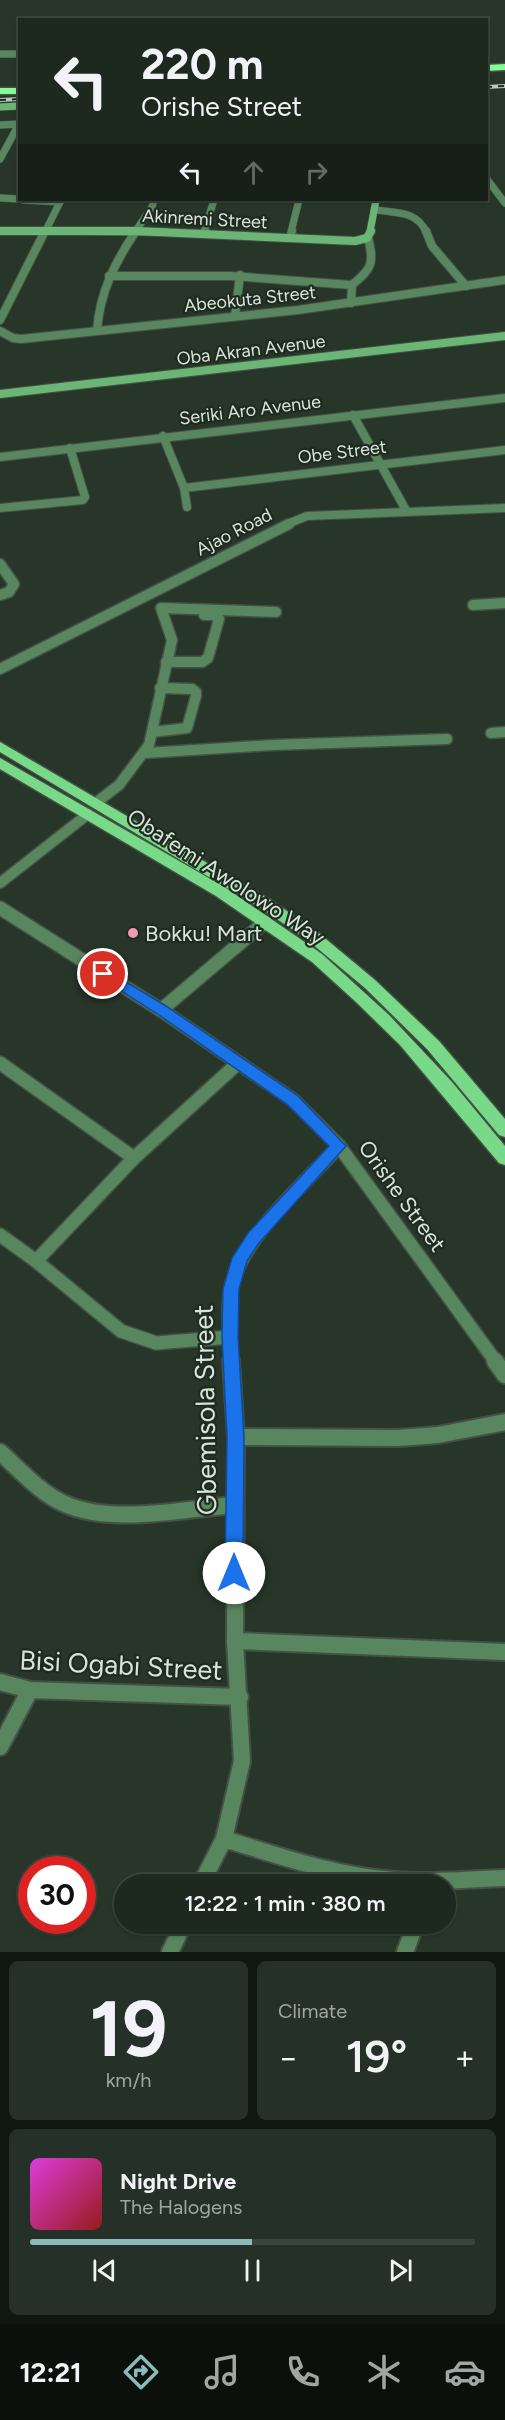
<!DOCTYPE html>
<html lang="en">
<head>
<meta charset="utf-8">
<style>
	:root { --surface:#1d281f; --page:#253028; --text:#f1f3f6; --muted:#a0a6a4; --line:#3b443d; --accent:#8bbbb9 }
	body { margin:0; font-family:Figtree,sans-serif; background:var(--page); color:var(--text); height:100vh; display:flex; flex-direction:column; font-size:22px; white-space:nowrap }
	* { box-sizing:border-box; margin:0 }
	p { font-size:20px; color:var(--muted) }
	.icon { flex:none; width:33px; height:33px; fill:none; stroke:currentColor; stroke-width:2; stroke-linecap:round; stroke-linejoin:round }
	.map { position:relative; height:1952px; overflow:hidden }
	.side { display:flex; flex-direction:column; gap:9px; padding:9px; background:#101611; flex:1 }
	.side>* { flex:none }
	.top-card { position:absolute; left:18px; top:18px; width:470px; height:183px; border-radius:0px; box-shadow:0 2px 4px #0004,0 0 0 2px var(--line); background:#1d281f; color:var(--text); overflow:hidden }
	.speed { position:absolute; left:18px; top:1856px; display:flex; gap:12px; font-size:30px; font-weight:700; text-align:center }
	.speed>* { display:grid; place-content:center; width:78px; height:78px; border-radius:50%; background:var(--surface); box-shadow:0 2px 4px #0004,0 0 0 2px var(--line); line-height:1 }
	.speed .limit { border:9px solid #d22; background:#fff; color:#111 }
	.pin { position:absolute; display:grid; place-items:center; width:51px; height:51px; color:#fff; margin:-26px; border:3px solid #fff; border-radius:50%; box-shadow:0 2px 6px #0007 }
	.me { position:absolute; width:66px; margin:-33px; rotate:0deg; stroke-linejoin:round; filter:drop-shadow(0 0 4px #0008) }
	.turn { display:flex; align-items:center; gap:21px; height:126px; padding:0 24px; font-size:27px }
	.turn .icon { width:78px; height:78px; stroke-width:2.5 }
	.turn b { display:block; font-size:42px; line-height:51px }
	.lanes { display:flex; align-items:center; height:57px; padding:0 24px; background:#0003; justify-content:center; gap:30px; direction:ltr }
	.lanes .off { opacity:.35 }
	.big { font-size:45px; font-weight:600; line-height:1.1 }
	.side .card { flex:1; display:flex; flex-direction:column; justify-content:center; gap:9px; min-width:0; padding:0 21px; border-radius:9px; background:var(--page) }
	.side .dial { align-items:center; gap:0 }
	.dial b { font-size:78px; line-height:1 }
	.song { display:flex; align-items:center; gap:18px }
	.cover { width:72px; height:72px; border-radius:9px; background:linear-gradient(135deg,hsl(300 70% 55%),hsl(0 70% 35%)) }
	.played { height:6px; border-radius:3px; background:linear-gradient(90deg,var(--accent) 50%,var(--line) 50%) }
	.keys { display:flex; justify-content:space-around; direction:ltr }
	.heat { display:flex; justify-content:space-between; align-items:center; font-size:33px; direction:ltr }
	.side .tiles { flex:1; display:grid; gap:9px; grid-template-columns:1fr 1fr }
	.card:last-child { grid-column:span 2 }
	.trip { position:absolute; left:114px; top:1874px; width:342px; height:60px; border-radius:30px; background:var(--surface); box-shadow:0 2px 4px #0004,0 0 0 2px var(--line); font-weight:600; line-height:60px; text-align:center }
	.dock { display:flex; height:96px; justify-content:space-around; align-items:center; background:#0c100c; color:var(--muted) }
	.dock .icon { width:42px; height:42px }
	.dock .current { color:var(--accent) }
	.dock b { font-size:27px; color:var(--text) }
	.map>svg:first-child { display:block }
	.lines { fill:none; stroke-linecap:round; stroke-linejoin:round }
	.street-far4-casing { stroke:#435245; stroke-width:8 }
	.street-far3-casing { stroke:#435245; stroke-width:10 }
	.street-far2-casing { stroke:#435245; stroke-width:13 }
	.street-far1-casing { stroke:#435245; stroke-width:16 }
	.street-casing { stroke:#435245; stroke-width:20 }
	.secondary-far1-casing { stroke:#435245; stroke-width:8 }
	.secondary-casing { stroke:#435245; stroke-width:10 }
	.primary-casing { stroke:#435245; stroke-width:3 }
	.highway-casing { stroke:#435245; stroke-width:3 }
	.street-far4 { stroke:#58865e; stroke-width:7 }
	.street-far3 { stroke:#58865e; stroke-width:8 }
	.street-far2 { stroke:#58865e; stroke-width:10 }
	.street-far1 { stroke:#58865e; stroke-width:13 }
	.street { stroke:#58865e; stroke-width:16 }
	.secondary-far1 { stroke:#6bb676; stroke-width:7 }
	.secondary { stroke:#6bb676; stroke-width:8 }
	.primary { fill:#78da88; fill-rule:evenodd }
	.highway { fill:#83fc98; fill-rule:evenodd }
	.rail-casing { stroke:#bbc5bc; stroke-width:4 }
	.rail { stroke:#1d2c1f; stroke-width:2; stroke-dasharray:6; stroke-linecap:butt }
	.route { fill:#1a73e8; stroke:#114b97; stroke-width:1.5 }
	.poi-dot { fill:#f19ab2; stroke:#1d2c1f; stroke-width:2 }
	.labels { text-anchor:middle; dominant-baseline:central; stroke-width:4.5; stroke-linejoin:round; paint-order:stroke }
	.far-street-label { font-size:18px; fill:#d9e3da; stroke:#1d2c1f }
	.street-label { font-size:22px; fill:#d9e3da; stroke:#1d2c1f }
	.poi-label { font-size:22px; fill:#d9e3da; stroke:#1d2c1f; text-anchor:start }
	.near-street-label { font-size:27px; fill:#d9e3da; stroke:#1d2c1f }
</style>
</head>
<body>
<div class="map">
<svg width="505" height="1952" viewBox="0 0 505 1952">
	<rect width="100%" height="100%" fill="#273629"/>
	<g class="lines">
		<!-- street-far4 casing -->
		<g class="street-far4-casing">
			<g id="street-far4">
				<polyline points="0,54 20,54"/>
				<polyline points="0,125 20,124"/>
				<polyline points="0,159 19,124"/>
				<polyline points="486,178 505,203"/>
				<polyline points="0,198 20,199"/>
				<polyline points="23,200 60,202"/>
				<path d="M 376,210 C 396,213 417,211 426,232"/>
				<polyline points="45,232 61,200"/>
				<polyline points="135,232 152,207 154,200"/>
				<polyline points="204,232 214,200"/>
				<polyline points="291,232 299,200"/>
			</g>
		</g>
		<!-- street-far3 casing -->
		<g class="street-far3-casing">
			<g id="street-far3">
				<polyline points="426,231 432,246 466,286"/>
				<polyline points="204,234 205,231"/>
				<polyline points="290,238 292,231"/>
				<polyline points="109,276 231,276 352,285 351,303"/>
				<path d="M 352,285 C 373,268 374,263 368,237"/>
				<polyline points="235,316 240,275"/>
				<polyline points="0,320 45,231"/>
				<path d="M 97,330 C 100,292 115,262 136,231"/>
				<polyline points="0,331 13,338 21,339 298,310 505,280"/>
				<polyline points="353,415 407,512"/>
				<polyline points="163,436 184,488 187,507"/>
				<polyline points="0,457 505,398"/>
				<polyline points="184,488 505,450"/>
				<polyline points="0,508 83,500 85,497 70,448"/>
				<polyline points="285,525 307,516 505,508"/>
			</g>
		</g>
		<!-- street-far2 casing -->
		<g class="street-far2-casing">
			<g id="street-far2">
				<polyline points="0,564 14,584 9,592 0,595"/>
				<polyline points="473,605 505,603"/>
				<polyline points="166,662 202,662 208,658 219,619 214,615 204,615"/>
				<polyline points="0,669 289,524"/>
				<polyline points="152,732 187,728 196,696 196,692 192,689 160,688"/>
				<polyline points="491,733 505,732"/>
				<polyline points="146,753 273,745 447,739"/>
				<polyline points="97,802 119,785 149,745 172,640 161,608 276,612"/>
				<polyline points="0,883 88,814"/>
			</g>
		</g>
		<!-- street-far1 casing -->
		<g class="street-far1-casing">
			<g id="street-far1">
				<polyline points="0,908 161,1010 293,1100 339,1146 496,1362"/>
				<polyline points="161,1010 265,922"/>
				<polyline points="0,1063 134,1158"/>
				<polyline points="0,1235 36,1261 121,1331 156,1343 230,1337"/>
				<polyline points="36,1261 134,1158 237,1064"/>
				<path d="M 232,1362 C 230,1339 227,1311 231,1288 C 241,1238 305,1183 339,1146"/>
			</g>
		</g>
		<!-- street casing -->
		<g class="street-casing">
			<g id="street">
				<polyline points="495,1361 505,1375"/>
				<polyline points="236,1437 398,1438 438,1435 505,1422"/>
				<path d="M 0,1452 C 20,1470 40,1493 65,1504 C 112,1525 183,1509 234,1505"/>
				<polyline points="235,1641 505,1652"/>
				<polyline points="0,1682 30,1690 240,1697"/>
				<polyline points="0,1747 30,1690"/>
				<path d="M 224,1839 C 280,1856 336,1876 394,1880 C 431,1883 468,1879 505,1878"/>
				<polyline points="201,1884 224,1839 242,1761 235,1641 236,1437 231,1361"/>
				<polyline points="170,1952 184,1923"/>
				<polyline points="405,1952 416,1923"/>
			</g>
		</g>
		<!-- secondary-far1 casing -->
		<g class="secondary-far1-casing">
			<g id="secondary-far1">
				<polyline points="0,107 20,106"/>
				<polyline points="0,231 166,232"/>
				<polyline points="370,232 376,200"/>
			</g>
		</g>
		<!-- secondary casing -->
		<g class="secondary-casing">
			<g id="secondary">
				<polyline points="0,231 136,231 355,241 367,238 371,231"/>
				<polyline points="0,394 505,336"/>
			</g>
		</g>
		<!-- primary casing -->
		<g class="primary-casing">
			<g id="primary">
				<polygon points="0,742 269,899 315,930 375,980 439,1041 505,1119 505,1137 499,1135 427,1049 365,988 305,938 259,907 0,752"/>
				<polygon points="0,758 226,888 322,954 389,1015 452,1082 505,1146 505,1165 499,1163 400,1045 356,1002 312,962 216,896 0,769"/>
			</g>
		</g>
		<!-- highway casing -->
		<g class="highway-casing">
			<g id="highway">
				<polygon points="505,64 505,70 486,71 486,65"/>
				<rect x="0" y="88" width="20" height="6"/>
			</g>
		</g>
		<!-- street-far4 -->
		<use href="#street-far4" class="street-far4"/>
		<!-- street-far3 -->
		<use href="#street-far3" class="street-far3"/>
		<!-- street-far2 -->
		<use href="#street-far2" class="street-far2"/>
		<!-- street-far1 -->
		<use href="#street-far1" class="street-far1"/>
		<!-- street -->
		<use href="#street" class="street"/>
		<!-- secondary-far1 -->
		<use href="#secondary-far1" class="secondary-far1"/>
		<!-- secondary -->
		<use href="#secondary" class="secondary"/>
		<!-- primary -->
		<use href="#primary" class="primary"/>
		<!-- highway -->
		<use href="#highway" class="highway"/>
		<!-- rail casing -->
		<g class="rail-casing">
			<g id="rail">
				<polyline points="486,87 505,86"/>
				<polyline points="0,100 20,99"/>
			</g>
		</g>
		<!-- rail -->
		<use href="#rail" class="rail"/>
	</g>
	<!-- route -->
	<polygon class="route" points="103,968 166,1006 298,1096 346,1146 259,1243 247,1261 239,1289 238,1337 244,1437 243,1573 241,1579 234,1582 228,1579 225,1573 227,1437 222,1337 223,1289 232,1258 248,1233 329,1146 288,1105 156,1013 99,977 97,974 99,970"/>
	<!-- markers -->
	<circle class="poi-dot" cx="133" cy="933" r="6"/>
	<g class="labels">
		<!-- far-street labels -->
		<g class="far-street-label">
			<text transform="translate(205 219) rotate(3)">Akinremi Street</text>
			<text transform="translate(250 299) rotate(-6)">Abeokuta Street</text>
			<text transform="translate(251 350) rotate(-7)">Oba Akran Avenue</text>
			<text transform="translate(250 410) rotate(-7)">Seriki Aro Avenue</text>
			<text transform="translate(342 452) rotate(-7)">Obe Street</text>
			<text transform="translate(234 532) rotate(-27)">Ajao Road</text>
		</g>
		<!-- street labels -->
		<g class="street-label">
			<text transform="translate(226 877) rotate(33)">Obafemi Awolowo Way</text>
			<text transform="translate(402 1196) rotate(54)">Orishe Street</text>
		</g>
		<!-- poi labels -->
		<g class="poi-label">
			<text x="145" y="933">Bokku! Mart</text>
		</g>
		<!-- near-street labels -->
		<g class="near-street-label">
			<text transform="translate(205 1410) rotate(-91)">Gbemisola Street</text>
			<text transform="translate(121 1665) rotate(3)">Bisi Ogabi Street</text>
		</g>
	</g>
</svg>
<div class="speed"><div class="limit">30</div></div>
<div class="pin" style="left:103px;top:974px;background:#d93025"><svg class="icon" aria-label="arrive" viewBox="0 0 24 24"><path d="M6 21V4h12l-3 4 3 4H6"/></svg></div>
<svg class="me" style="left:234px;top:1573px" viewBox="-20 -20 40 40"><circle r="19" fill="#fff"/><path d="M0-13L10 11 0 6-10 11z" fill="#1a73e8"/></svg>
<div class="trip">12:22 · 1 min · 380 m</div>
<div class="top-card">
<div class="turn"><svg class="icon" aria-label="left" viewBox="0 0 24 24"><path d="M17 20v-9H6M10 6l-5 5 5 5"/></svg><div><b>220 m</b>Orishe Street</div></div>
<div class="lanes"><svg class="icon" aria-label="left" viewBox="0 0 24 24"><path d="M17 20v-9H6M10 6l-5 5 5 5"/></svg><svg class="icon off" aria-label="ahead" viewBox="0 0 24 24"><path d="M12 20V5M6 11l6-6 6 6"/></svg><svg class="icon off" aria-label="right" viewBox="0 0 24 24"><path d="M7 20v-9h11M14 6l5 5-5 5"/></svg></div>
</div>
</div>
<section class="side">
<div class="tiles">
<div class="card dial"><b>19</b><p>km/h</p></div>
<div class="card"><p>Climate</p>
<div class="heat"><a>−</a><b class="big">19°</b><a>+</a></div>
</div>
<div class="card">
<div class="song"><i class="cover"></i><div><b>Night Drive</b><p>The Halogens</p></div></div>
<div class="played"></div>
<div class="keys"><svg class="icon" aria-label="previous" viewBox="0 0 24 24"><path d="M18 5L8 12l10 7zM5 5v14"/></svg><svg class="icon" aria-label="pause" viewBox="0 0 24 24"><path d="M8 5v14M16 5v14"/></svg><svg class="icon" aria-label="next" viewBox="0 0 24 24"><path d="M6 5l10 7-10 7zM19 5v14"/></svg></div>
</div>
</div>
</section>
<nav class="dock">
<b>12:21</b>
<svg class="icon current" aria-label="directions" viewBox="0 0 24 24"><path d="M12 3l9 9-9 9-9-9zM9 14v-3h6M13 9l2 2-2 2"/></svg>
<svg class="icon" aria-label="music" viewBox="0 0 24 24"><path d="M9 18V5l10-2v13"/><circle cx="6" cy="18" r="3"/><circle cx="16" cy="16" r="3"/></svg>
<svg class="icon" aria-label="phone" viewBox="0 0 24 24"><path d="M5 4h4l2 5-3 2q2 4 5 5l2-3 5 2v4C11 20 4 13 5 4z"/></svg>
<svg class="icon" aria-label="climate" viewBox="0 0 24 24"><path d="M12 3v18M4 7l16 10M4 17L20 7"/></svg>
<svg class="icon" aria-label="car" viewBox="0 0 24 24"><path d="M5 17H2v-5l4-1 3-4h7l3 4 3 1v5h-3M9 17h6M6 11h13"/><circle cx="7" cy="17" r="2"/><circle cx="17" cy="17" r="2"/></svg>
</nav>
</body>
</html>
